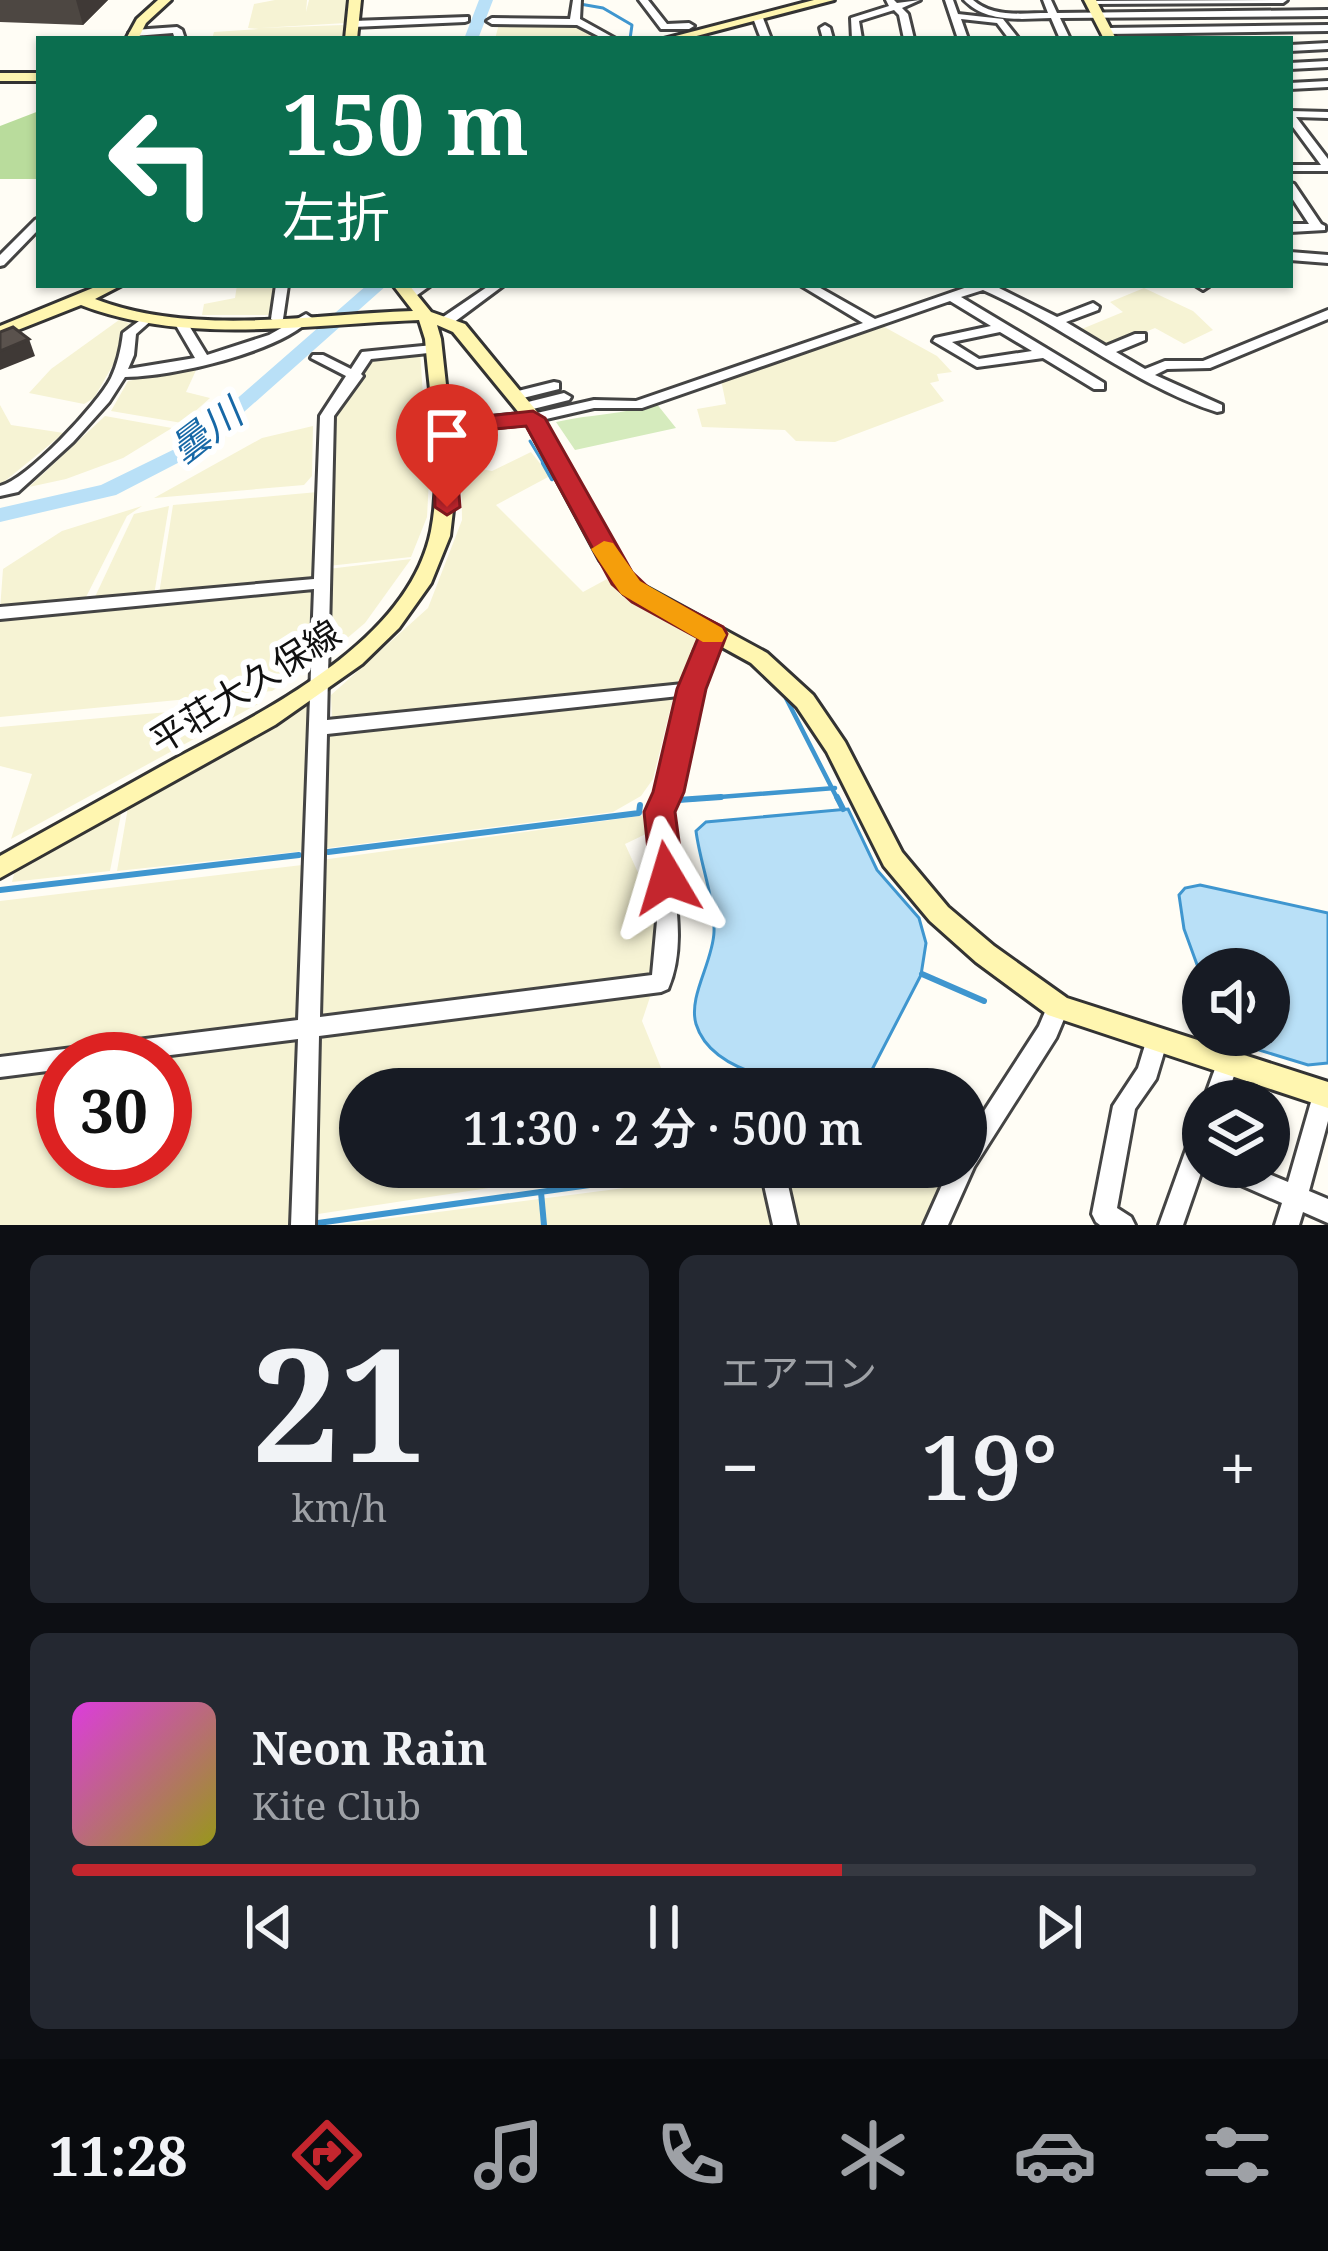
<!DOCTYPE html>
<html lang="ja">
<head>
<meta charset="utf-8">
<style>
	:root { --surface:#171b24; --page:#242831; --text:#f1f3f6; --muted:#9ea1a6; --line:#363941; --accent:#c4262e }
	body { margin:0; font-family:"Noto Serif","Noto Sans JP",serif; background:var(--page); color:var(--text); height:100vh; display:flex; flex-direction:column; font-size:45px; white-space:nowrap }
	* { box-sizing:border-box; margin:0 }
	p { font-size:39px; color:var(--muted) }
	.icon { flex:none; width:66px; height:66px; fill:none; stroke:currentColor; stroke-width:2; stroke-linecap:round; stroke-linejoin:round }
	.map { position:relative; height:1225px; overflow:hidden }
	.sheet { display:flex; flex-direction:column; gap:30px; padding:30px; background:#0d0f14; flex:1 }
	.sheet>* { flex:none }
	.guide { position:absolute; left:36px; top:36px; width:1257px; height:252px; border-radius:0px; box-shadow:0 3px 9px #0004; background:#0b6e4f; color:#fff; overflow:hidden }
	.fabs { position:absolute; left:1182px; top:948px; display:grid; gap:24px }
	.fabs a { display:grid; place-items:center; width:108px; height:108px; border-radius:50%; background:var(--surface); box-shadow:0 3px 9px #0004; font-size:60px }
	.speed { position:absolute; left:36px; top:1032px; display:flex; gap:24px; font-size:60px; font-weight:700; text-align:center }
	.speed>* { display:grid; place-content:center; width:156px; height:156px; border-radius:50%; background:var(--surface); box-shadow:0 3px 9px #0004; line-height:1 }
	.speed .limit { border:18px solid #d22; background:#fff; color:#111 }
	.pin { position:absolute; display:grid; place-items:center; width:102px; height:102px; color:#fff; margin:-123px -51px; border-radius:50% 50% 50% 0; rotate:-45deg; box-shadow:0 0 12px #0007 }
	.pin .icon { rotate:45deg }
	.me { position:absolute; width:132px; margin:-66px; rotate:353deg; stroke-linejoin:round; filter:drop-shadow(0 0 9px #0008) }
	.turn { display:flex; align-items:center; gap:42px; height:252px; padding:0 48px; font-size:54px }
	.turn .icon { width:156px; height:156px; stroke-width:2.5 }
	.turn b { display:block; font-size:84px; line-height:102px }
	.big { font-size:90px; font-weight:600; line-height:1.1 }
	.sheet .widget { flex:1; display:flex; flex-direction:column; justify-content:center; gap:18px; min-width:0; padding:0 42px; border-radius:18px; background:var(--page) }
	.sheet .dial { align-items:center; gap:0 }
	.dial b { font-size:156px; line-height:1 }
	.song { display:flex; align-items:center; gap:36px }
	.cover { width:144px; height:144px; border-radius:18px; background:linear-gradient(135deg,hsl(300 70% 55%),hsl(60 70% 35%)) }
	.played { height:12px; border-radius:6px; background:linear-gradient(90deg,var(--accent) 65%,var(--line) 65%) }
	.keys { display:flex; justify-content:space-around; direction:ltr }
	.heat { display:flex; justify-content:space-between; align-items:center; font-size:66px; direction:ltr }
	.sheet .tiles { flex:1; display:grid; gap:30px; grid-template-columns:1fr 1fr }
	.widget:last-child { grid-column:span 2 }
	.trip { position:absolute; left:339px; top:1068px; width:648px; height:120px; border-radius:60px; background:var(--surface); box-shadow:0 3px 9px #0004; font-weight:600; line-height:120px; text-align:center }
	.menu { display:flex; height:192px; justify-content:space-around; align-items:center; background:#090b0e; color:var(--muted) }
	.menu .icon { width:84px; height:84px }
	.menu .on { color:var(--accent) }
	.menu b { font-size:54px; color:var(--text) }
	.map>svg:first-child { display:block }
	.farmland { fill:#f6f3d4 }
	.green { fill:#d5ebbd }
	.forest { fill:#b9dc9c }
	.water { fill:#b9e0f7; stroke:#3f96cf; stroke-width:3 }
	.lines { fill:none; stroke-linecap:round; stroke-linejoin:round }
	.stream-far2 { stroke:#3f96cf; stroke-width:3 }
	.stream-far1 { stroke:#3f96cf; stroke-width:4.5 }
	.stream { stroke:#3f96cf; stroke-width:6 }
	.river { fill:#b9e0f7; fill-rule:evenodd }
	.street-casing { stroke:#444; stroke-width:6 }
	.secondary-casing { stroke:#333; stroke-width:6 }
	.street { fill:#fff; fill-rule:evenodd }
	.secondary { fill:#fff6b0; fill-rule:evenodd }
	.wall { fill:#4d4742 }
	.shaded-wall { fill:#3f3936 }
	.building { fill:#5a524d; stroke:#3f3936; stroke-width:3 }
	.route { fill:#c4262e; stroke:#7f191e; stroke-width:3 }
	.slow { fill:#f59e0b }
	.labels { text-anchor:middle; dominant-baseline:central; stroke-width:12; stroke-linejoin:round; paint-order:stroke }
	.street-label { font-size:36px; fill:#111; stroke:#fff }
	.water-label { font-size:39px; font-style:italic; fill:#1768a6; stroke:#fff }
</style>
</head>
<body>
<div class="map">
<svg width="1328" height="1225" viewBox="0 0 1328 1225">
	<rect width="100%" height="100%" fill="#fffdf5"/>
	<!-- farmland -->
	<g class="farmland">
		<polygon points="275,0 307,0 306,12 309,0 349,0 346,23 260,28 343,25 345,39 212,39 214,32 259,29 248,28 254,4"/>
		<polygon points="574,23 603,39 495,39 499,24"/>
		<polygon points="237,285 278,285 272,292 271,315 202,315 204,304 235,298"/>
		<polygon points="1144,288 1193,311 1213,330 1184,344 1155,328 1107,348 1077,331 1123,312 1110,302"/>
		<polygon points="119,320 133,324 119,336 124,346 94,398 84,404 29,393 51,369"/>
		<polygon points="879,324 937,356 952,372 937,374 939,381 930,383 944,401 835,442 796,441 785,430 702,427 697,409 726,404 721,380"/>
		<polygon points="420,352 429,480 427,517 411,557 328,566 333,416 348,398 367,357"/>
		<polygon points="198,366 186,392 210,398 182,423 111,411 128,381"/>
		<polygon points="0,405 11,425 64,433 0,485"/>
		<polygon points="105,416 172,428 123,458 66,479 29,487"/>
		<polygon points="313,426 312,476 304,485 154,498 262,438"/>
		<polygon points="531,452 550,476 496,505 583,592 607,579 635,605 702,637 683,684 332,721 331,695 428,608 462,520 461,457 471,457 476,468 492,471"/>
		<polygon points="318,492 315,578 159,594 173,505"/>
		<polygon points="142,506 127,516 84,601 0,610 3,569 62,531"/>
		<polygon points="169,506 154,595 93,601 134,514"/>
		<polygon points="411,559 365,623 326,656 328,569"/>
		<polygon points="312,591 306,670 272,691 0,717 0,619"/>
		<polygon points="674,694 653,779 641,796 613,812 320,849 323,732"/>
		<polygon points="258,704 11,839 32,774 0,766 0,727"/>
		<polygon points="310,705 304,851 117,871 128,807"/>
		<polygon points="122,809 110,871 12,882 15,870"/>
		<polygon points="647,815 648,833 625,844 640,877 659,875 659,959 651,975 322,1017 321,860"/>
		<polygon points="302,865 296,1021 0,1056 0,901"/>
		<polygon points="653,988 642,1021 666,1080 683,1089 360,1089 360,1167 627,1167 318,1214 315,1030"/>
		<polygon points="301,1033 296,1225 0,1225 0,1071 63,1063 63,1161 165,1161 165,1059 96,1059"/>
		<polygon points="782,1167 936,1167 948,1180 928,1225 797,1225"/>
		<polygon points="764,1170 777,1225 337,1225"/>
	</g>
	<!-- green -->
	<path class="green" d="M 656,403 L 676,428 L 575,450 L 556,422 C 590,414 624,415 656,403 Z"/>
	<!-- forest -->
	<polygon class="forest" points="39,111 39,179 0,179 0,126"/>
	<!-- water -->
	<g class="water">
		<path d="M 848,809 L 877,870 L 919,918 L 926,943 L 921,975 L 862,1089 C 815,1089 713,1080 696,1024 C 688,996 713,962 714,932 C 715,900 700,863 696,831 L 706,822 Z"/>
		<polygon points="1200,885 1328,913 1328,1063 1308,1065 1233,1042 1230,1035 1269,1035 1269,969 1203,969 1203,981 1184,929 1179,895 1185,888"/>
	</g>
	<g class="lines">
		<!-- stream-far2 -->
		<g class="stream-far2">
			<polyline points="580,4 603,8 632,25 630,39"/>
			<polyline points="530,441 545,466"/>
		</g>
		<!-- stream-far1 -->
		<g class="stream-far1">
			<polyline points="543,463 552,479"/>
			<polyline points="786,698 838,800"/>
			<polyline points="681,800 835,788"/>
		</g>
		<!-- stream -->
		<g class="stream">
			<polyline points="837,797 843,809"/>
			<polyline points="678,800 721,797"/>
			<polyline points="328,852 639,813 640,805"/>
			<polyline points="0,890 299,855"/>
			<polyline points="922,974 984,1001"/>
			<polyline points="541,1192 544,1225"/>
			<polyline points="311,1224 718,1167"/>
		</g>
		<!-- river -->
		<g class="river">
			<polygon points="479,0 493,0 478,39 464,39"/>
			<polygon points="367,285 387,285 199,452 116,495 0,522 0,508 101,485 185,444"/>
		</g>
		<!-- street casing -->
		<g class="street-casing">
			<g id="street">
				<polygon points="573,0 581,0 580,19 616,39 604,39 577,25 492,24 487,21 492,18 570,19"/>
				<polygon points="639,0 648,0 667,24 689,23 694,26 689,29 661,29"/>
				<polygon points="886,0 894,0 897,3 920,0 902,8 908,14 914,39 904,39 899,15 894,10 859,21 862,39 852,39 851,18 889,6"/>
				<polygon points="945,0 953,0 958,14 1003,19 1019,39 1009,39 997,23 961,19 968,39 958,39"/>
				<path d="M 964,0 L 973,0 C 993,18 1023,13 1048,13 L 1043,0 L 1051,0 L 1057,13 L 1328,10 L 1328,16 L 1060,18 L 1070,39 L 1060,39 L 1051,18 C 1020,19 986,23 964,0 Z"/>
				<polygon points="1287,0 1283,3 1091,4 1087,1"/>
				<polygon points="758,15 763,18 771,39 761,39 753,18"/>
				<polygon points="468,17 468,21 465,22 353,27 348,24 353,21"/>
				<polygon points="825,25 830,28 833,39 823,39 820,28"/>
				<polygon points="1328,25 1328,31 1107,34 1102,31 1107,28"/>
				<polygon points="177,27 182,30 185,39 175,39 173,33 134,36 129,33 134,30"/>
				<polygon points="1328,43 1328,49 1290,51 1290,45"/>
				<polygon points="1328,61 1328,67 1290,69 1290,63"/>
				<polygon points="1328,81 1328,87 1290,89 1290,83"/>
				<polygon points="1290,111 1328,112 1328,118 1296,117 1328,159 1328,171 1290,171 1290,165 1321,165 1290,123"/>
				<polygon points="1290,183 1294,184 1321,224 1325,226 1325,230 1290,232 1290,224 1309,224 1290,195"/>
				<polygon points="39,218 39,229 4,265 0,266 0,255 35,220"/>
				<polygon points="1290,252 1328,255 1328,263 1290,260"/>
				<polygon points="276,285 288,285 283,319 277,323 271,319"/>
				<polygon points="416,285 431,285 413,298 405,298 405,292"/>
				<polygon points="490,285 504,285 453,323 443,323 443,317"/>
				<path d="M 800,285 L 815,285 L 875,319 L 973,285 L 993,285 L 1057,317 L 1093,303 L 1099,307 L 1098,310 L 1066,322 L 1106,346 L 1135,334 L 1145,334 L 1145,340 L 1116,352 L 1145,369 L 1165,361 L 1203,361 L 1328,310 L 1328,319 L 1210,368 L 1167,369 L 1155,375 L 1222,405 L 1222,411 L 1217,412 C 1133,385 1063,325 983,290 L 961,297 L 1104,383 L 1104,389 L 1094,389 L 1043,358 L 977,367 L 933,341 L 935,338 L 991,326 L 950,301 L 642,408 L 594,408 L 533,422 L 526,418 L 528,415 L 594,400 L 636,401 L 863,323 ZM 1000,332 L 1032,351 L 979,359 L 952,342 Z"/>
				<polygon points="1195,285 1209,285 1209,286 1203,290"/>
				<path d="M 306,314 L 312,318 C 280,352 172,377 125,377 L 109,402 L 73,442 L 18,492 L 0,496 L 0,486 C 26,481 98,404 111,378 C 117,365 121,350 123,333 L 147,315 L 153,319 L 136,334 L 134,355 L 128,369 L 195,358 L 174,322 L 175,319 L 185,319 L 207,355 L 269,335 Z"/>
				<path d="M 433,345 L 438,346 L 438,352 L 371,359 L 361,374 L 363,376 L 334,416 L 327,720 L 683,684 L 695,650 L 707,630 L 719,630 L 721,634 C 697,676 693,721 683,768 C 678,793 669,814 670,841 C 672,889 688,943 668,989 L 661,992 L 319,1036 L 315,1225 L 291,1225 L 298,1039 L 139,1059 L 63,1059 L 63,1069 L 0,1077 L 0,1057 L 298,1020 L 314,589 L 0,619 L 0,607 L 314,579 L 320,416 L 346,376 L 311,358 L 313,355 L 323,355 L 351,369 L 362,352 ZM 679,696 L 660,788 L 651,814 L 657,921 L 652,975 L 320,1017 L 327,734 Z"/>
				<polygon points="554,382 559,383 559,389 515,400 508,396 510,393"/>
				<polygon points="564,393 571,397 569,400 525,411 518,407 520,404"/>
				<polygon points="1058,998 1066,1000 1069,1007 1056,1038 974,1167 948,1225 924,1225 950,1167 966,1167 966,1139 1039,1026 1050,1000"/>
				<polygon points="1157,1029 1165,1032 1168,1039 1156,1079 1135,1109 1117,1208 1131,1217 1135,1225 1100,1225 1096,1222 1092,1214 1113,1106 1138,1068 1149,1032"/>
				<polygon points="1228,1052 1236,1055 1239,1062 1225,1101 1203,1102 1220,1055"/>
				<polygon points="1324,1085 1328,1086 1328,1121 1309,1191 1328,1199 1328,1223 1303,1212 1299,1225 1275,1225 1282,1203 1218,1175 1214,1167 1252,1167 1288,1182 1313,1095 1316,1088"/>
				<polygon points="1203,1122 1203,1167 1183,1225 1159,1225 1192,1133 1195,1125"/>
				<polygon points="760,1167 784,1167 797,1225 773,1225"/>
			</g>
		</g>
		<!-- secondary casing -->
		<g class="secondary-casing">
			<g id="secondary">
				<polygon points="158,0 171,0 146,23 138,39 126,39 137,19"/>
				<polygon points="349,0 361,0 357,39 345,39"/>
				<polygon points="814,0 834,0 685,39 664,39"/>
				<polygon points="1084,0 1096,0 1116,39 1104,39"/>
				<rect x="0" y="73" width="39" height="8"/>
				<path d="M 100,285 L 122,285 L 95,299 C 194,337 310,314 413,311 L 393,285 L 409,285 L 431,312 L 465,324 L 539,414 L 619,557 L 638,583 L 767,653 L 813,695 L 845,742 L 902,852 L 948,907 L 994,946 L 1067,998 L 1328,1082 L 1328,1108 L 1048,1015 L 976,962 L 930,921 L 884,866 L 827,752 L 797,707 L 751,663 L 624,593 L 600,560 L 527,424 L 451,432 L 456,484 L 450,536 L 431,583 L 399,628 L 362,664 L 275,725 L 0,878 L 0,856 C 56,825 113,793 169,762 C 260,713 408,644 431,531 C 443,469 430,402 425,339 L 419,320 C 307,324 187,346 81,305 L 0,337 L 0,326 ZM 437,325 L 453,332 L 520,414 L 450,421 L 441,339 Z"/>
			</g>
		</g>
		<!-- street -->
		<use href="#street" class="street"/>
		<!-- secondary -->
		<use href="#secondary" class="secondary"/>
	</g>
	<!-- wall -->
	<polygon class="wall" points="0,0 108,0 83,25 0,22"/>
	<!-- shaded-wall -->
	<g class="shaded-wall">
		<polygon points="76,0 108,0 83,25"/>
		<polygon points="29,339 35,356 0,370 0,351"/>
	</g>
	<!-- building -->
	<polygon class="building" points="13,327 29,339 0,351 0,332"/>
	<!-- route -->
	<polygon class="route" points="533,411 545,418 632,572 651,590 723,627 727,634 706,689 684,792 675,812 684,878 679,887 667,891 656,887 651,878 644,812 653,792 677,689 698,638 632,602 612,584 526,426 454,433 460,507 447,515 435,507 433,422"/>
	<!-- slow -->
	<polygon class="slow" points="604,541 613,543 640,581 722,628 726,635 722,642 703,642 621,594 591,549"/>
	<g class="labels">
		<!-- street labels -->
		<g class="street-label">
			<text transform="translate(245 686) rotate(-32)">平荘大久保線</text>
		</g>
		<!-- water labels -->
		<g class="water-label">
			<text transform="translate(205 430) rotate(-37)">曇川</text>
		</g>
	</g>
</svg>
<div class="fabs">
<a><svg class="icon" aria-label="sound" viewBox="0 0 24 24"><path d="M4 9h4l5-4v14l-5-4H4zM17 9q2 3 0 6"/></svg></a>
<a><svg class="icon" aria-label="layers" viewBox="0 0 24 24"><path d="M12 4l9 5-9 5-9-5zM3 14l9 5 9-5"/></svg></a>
</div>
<div class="speed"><div class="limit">30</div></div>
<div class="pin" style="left:447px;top:507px;background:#d93025"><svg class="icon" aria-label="arrive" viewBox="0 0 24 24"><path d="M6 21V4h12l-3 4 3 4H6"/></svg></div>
<svg class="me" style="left:667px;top:878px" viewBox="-20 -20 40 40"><path d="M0-17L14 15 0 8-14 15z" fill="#c4262e" stroke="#fff" stroke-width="4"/></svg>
<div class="trip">11:30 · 2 分 · 500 m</div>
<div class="guide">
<div class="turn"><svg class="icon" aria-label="left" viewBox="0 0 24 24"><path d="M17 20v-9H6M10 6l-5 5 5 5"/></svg><div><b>150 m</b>左折</div></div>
</div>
</div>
<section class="sheet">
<div class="tiles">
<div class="widget dial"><b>21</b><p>km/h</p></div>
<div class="widget"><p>エアコン</p>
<div class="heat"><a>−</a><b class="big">19°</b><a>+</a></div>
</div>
<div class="widget">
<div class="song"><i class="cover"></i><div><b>Neon Rain</b><p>Kite Club</p></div></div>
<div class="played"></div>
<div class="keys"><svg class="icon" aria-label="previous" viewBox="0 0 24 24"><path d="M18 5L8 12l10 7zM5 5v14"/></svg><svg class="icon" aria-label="pause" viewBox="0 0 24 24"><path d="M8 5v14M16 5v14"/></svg><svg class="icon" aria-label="next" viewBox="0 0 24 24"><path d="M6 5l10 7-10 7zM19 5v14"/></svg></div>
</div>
</div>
</section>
<nav class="menu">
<b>11:28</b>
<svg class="icon on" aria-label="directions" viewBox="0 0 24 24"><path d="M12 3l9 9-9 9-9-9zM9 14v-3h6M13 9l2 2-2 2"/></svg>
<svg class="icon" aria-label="music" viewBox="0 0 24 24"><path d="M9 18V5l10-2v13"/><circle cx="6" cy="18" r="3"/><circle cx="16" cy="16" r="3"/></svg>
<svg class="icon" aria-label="phone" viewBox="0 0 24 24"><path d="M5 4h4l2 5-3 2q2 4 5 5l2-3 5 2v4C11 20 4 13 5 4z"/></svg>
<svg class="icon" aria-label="climate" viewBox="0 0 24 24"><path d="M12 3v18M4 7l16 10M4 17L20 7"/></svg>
<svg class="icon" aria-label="car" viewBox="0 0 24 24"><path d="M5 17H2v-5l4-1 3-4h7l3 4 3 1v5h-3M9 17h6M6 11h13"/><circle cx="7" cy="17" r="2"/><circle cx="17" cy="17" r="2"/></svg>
<svg class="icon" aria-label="filters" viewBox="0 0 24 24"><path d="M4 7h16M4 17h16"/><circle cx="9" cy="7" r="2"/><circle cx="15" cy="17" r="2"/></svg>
</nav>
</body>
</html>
